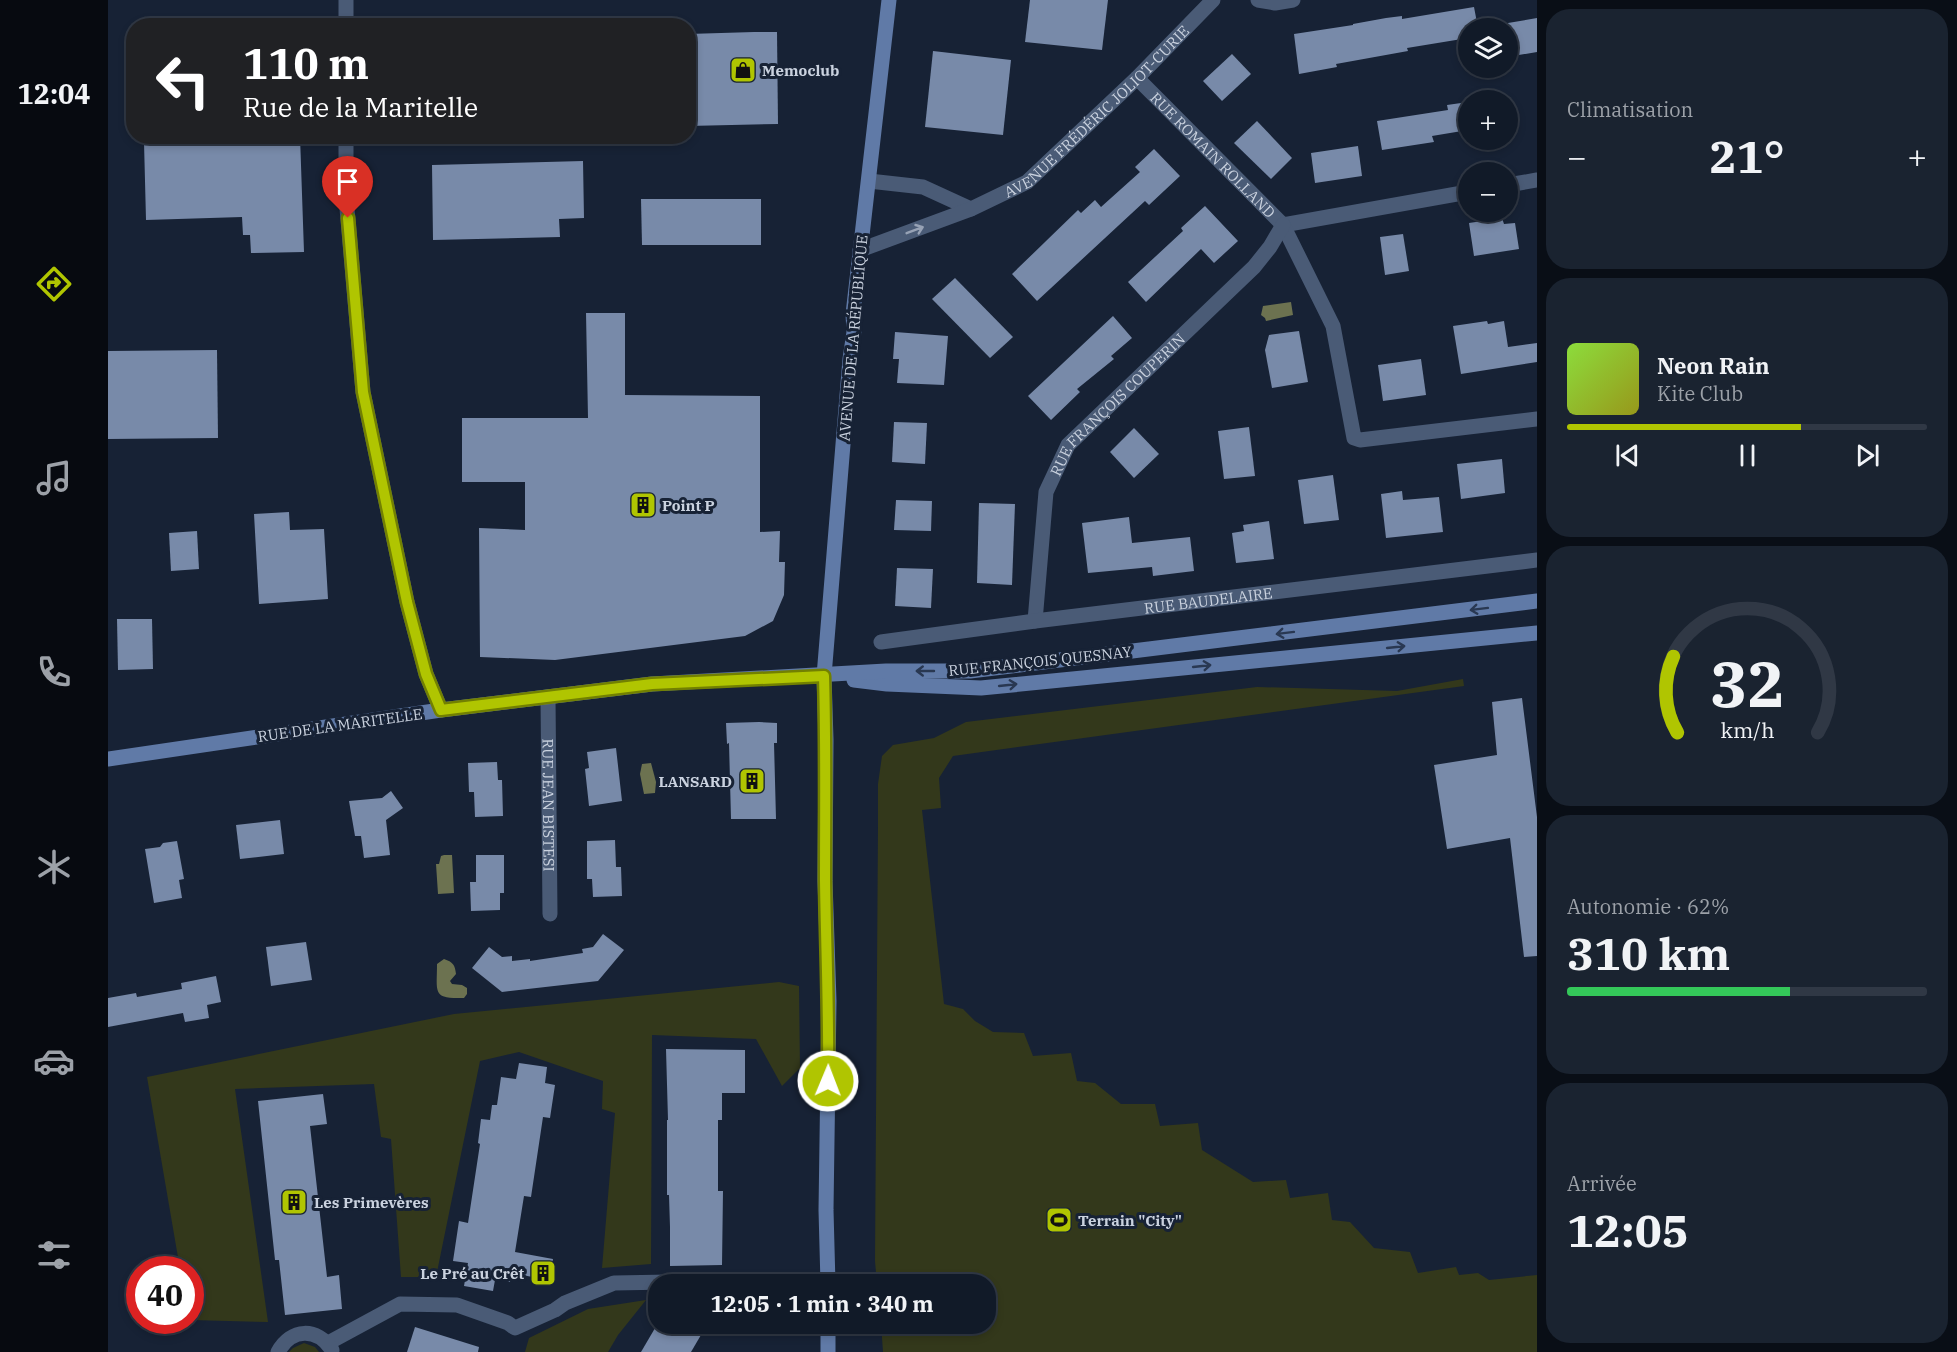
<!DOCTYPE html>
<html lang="fr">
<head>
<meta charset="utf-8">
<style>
	:root { --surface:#111a28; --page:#1a2330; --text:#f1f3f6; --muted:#9ca1a8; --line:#303845; --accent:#b0c501 }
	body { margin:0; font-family:"IBM Plex Serif",serif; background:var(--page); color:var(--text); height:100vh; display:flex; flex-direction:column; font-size:22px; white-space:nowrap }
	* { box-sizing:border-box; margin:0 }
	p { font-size:20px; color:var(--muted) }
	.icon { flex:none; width:33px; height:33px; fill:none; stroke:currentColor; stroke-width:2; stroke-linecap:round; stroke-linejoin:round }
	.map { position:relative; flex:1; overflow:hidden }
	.panel { display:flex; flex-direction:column; gap:9px; padding:9px; background:#090e16; width:420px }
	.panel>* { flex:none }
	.hud { position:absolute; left:18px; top:18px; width:570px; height:126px; border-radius:24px; box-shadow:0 3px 9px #0003,0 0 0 2px var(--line); background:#202124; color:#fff; overflow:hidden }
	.buttons { position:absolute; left:1350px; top:18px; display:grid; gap:12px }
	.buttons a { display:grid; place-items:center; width:60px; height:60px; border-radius:50%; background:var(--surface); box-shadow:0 3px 9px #0003,0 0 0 2px var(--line); font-size:30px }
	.speed { position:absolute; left:18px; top:1256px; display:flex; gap:12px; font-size:30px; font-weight:700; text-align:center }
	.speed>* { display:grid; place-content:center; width:78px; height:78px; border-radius:50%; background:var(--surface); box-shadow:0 3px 9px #0003,0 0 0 2px var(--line); line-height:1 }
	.speed .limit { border:9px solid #d22; background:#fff; color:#111 }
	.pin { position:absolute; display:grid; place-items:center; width:51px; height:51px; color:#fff; margin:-62px -26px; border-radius:50% 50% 50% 0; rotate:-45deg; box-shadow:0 0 6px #0007 }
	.pin .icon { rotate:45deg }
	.me { position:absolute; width:66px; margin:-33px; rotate:1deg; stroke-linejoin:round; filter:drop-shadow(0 0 4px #0008) }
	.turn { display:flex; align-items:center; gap:21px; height:126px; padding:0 18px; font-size:27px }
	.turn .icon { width:78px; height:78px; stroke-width:2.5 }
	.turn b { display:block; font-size:42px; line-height:51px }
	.big { font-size:45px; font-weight:800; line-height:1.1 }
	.panel .widget { flex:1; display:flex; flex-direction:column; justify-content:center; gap:9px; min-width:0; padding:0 21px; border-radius:24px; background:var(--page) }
	.panel .dial { align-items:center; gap:0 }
	.dial svg { height:156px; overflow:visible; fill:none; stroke:var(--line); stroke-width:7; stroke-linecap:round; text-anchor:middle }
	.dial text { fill:var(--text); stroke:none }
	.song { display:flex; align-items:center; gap:18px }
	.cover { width:72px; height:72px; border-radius:9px; background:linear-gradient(135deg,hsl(90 70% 55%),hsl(60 70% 35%)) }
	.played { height:6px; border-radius:3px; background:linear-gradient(90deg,var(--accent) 65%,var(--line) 65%) }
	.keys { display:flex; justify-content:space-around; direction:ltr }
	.heat { display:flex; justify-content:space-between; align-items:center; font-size:33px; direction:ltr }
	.charge { height:9px; border-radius:4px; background:linear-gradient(90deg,#34c759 62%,var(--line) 0) }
	.trip { position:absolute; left:540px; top:1274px; width:348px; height:60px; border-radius:24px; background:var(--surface); box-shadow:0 3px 9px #0003,0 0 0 2px var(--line); font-weight:800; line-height:60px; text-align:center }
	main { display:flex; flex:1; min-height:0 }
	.dock { display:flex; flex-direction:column; width:108px; justify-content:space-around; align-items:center; background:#070a10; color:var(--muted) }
	.dock .icon { width:42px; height:42px }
	.dock .current { color:var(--accent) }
	.dock b { font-size:27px; color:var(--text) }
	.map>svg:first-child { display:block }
	.green { fill:#33381b }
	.water { fill:#6c7250 }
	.building { fill:#788aa9 }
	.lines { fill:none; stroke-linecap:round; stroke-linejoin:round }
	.street { stroke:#4a5b76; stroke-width:15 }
	.secondary { stroke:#607aa7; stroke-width:15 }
	.oneway { stroke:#97a2b5 }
	.oneway2 { stroke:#293852 }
	.route-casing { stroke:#728001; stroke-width:15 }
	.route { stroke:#b0c501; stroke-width:10 }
	.labels { text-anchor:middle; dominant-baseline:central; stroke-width:6; stroke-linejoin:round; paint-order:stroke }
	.poi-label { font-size:15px; font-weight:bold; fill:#cad2df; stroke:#172235; text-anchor:start }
	.street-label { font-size:15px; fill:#cad2df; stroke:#172235 }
</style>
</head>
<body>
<main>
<nav class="dock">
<b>12:04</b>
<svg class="icon current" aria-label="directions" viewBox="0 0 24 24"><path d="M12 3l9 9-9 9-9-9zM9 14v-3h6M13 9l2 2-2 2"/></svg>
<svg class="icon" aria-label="music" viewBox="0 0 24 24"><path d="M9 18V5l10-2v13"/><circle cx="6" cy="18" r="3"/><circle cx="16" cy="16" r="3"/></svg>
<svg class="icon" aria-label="phone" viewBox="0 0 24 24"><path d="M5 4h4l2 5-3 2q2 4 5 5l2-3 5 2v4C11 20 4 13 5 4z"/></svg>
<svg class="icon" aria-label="climate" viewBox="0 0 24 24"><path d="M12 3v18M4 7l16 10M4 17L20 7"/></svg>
<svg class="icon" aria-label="car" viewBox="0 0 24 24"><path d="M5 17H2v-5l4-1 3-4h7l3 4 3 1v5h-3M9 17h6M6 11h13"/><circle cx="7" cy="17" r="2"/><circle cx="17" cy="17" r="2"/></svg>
<svg class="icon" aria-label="filters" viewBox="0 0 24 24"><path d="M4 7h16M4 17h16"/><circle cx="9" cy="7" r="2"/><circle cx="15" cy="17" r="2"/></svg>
</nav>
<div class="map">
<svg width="1429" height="1352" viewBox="0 0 1429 1352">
	<rect width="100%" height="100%" fill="#172235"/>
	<!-- green -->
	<g class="green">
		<polygon points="1355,679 1356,686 845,756 831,778 833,808 814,810 836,1004 855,1009 867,1021 885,1032 916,1033 925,1056 963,1053 969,1081 987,1083 1013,1104 1047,1104 1052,1126 1090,1123 1094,1150 1145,1182 1178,1180 1182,1198 1220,1193 1224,1220 1242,1222 1266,1248 1302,1252 1310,1273 1348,1267 1351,1275 1370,1273 1381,1280 1429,1275 1429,1352 775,1352 773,1323 878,1323 878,1284 769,1284 767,1261 770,826 770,784 774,756 785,745 826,738 858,722 1149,687 1289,691"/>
		<polygon points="671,982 691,986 692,1068 674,1086 648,1039 544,1035 543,1264 494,1268 507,1113 494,1109 495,1081 411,1052 372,1061 328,1277 293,1277 283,1139 273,1137 266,1084 127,1089 160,1322 83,1320 82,1269 72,1269 39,1077 346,1014"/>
		<polygon points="538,1300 510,1335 500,1352 417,1352 421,1338 480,1309"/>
		<polygon points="196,1343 207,1347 211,1352 181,1352 185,1348"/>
	</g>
	<!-- water -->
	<g class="water">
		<polygon points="1183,302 1185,315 1158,321 1157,318 1153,315 1155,306"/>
		<polygon points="543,763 548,782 547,793 536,794 532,774 534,764"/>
		<polygon points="336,855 344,855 346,893 330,894 328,864 331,864 333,856"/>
		<path d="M 336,959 C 345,962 347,965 348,974 L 342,981 L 344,984 L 354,985 L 359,988 L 359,994 L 356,998 C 324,999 329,993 329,964 Z"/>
	</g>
	<!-- building -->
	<g class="building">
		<polygon points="922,0 1000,0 994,50 917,42"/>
		<polygon points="1366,7 1370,28 1360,28 1360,38 1299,48 1300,51 1228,64 1229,67 1191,74 1186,34 1245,25 1245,24 1278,18 1294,16 1294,19"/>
		<polygon points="1429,18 1429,52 1405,56 1400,23"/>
		<polygon points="646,32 669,32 670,124 580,126 580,34"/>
		<polygon points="825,51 903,60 895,135 817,127"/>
		<polygon points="1124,54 1143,74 1114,101 1095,81"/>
		<polygon points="1360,102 1360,130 1324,136 1326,142 1274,150 1269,121 1340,110 1339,105"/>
		<polygon points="1149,121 1184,158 1163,179 1126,143"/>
		<polygon points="56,136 192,136 196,252 143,253 142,235 135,235 134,217 38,220 36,142 57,142"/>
		<polygon points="1250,146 1254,176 1207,183 1203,153"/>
		<polygon points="1046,149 1072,176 1041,205 1037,201 929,301 904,274 970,210 973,213 987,200 993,207 1032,172 1027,167"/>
		<polygon points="475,161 476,218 451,219 452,237 325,240 324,165"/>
		<polygon points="533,199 653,199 653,245 534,245"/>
		<polygon points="1097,206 1130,241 1106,263 1093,249 1038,302 1020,282 1075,231 1073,228"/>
		<polygon points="1394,218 1396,224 1407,223 1411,249 1366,256 1361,223"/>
		<polygon points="1295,234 1301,271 1277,275 1272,237"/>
		<polygon points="847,278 905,337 882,358 824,299"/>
		<polygon points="478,313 517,313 517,395 652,396 652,532 672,531 671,562 677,562 676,595 665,621 637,636 447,660 372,657 371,528 417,530 417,482 354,482 354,418 480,418"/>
		<polygon points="1005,316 1024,338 1003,356 1006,359 969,389 972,392 943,420 920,396"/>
		<polygon points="1379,321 1380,324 1396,321 1400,347 1429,343 1429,362 1353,374 1345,326"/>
		<polygon points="1191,331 1200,382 1164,388 1157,350 1161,335"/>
		<polygon points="787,332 840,336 836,385 789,383 791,359 785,359"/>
		<polygon points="109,350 110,438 0,439 0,351"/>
		<polygon points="1313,359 1318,395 1275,401 1270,365"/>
		<polygon points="786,422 819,423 817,464 784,462"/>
		<polygon points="1141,427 1147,476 1116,479 1110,431"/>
		<polygon points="1026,428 1051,454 1026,478 1002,452"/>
		<polygon points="1394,459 1397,493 1353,499 1349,464"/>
		<polygon points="1225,475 1231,520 1196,524 1190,480"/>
		<polygon points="1294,491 1295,500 1331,497 1335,532 1278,538 1273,494"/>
		<polygon points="788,500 824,501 823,531 786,530"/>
		<polygon points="871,503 907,504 904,585 869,583"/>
		<polygon points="181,512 182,530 216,529 220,599 151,604 146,514"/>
		<polygon points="1021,517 1024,543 1082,537 1086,571 1045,576 1044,567 980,573 974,523"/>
		<polygon points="1161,521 1166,559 1128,563 1124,533 1136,531 1135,525"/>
		<polygon points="89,531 91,569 63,571 61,533"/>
		<polygon points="789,568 825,569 823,608 787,606"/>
		<polygon points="9,619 44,619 45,669 10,670"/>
		<polygon points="1414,698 1429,817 1429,956 1416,957 1402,838 1339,849 1326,765 1389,755 1384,702"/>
		<polygon points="651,722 669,723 669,743 666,743 668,819 623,819 621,743 619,744 618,723"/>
		<polygon points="508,748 514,801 481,806 477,769 481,768 479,752"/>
		<polygon points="389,762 390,780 394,780 395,816 367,817 366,792 361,792 360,763"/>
		<polygon points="283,791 295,808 278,820 282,855 256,858 253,836 247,836 241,801 274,798"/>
		<polygon points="172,820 176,854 132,859 128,825"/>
		<polygon points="507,840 508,867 513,867 514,896 485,897 484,879 479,879 479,841"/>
		<polygon points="69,841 76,879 71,880 74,898 46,903 37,849 52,847 55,843"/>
		<polygon points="368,855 396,855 396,893 392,893 392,910 363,911 362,882 368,882"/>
		<polygon points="495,934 516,950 490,981 394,992 364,968 381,947 394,957 404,956 404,961 422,959 422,961 475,953 474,949 485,947"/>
		<polygon points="198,942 204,980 163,986 158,947"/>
		<polygon points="108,976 113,1002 99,1005 101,1018 77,1022 75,1013 0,1027 0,998 28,993 29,997 74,989 73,983"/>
		<polygon points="558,1049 637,1050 637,1093 614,1093 614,1120 610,1120 610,1191 615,1191 614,1265 562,1266 562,1227 561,1195 559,1195 559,1120 560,1120"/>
		<polygon points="411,1063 439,1067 437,1083 447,1085 442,1118 435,1117 423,1197 416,1196 407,1252 445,1259 441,1280 403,1273 402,1282 387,1280 385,1291 356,1286 360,1263 345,1261 351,1221 360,1223 372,1144 370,1143 373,1119 382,1120 384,1105 389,1105 393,1077 408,1079"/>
		<polygon points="215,1094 219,1124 202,1126 219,1277 231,1275 234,1309 177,1315 171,1260 167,1260 150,1101"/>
		<polygon points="550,1323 600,1323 583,1352 533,1352"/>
		<polygon points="307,1327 371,1347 370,1352 299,1352"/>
	</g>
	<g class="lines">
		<!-- street -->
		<g class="street">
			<polyline points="238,0 238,26"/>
			<polyline points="1150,0 1167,3 1185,0"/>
			<path id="s1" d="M 1029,78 L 1175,225 L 1360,192"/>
			<polyline points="238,136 238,197 255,392 299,602 318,674 333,710"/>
			<polyline points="761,181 815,187 863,209"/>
			<polyline points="1400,185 1429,180"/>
			<polyline points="1175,225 1225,326 1246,438 1252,440 1429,419"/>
			<path id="s2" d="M 752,250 L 863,209 L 919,182 L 1029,78 L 1105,0"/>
			<path id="s3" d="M 927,621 L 938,492 L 960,445 L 1146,267 L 1162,247 L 1175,225"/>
			<path id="s4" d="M 773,642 L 927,621 L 1429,560"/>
			<path id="s5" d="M 440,697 L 442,914"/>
			<polyline points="220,1343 292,1304 349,1305 400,1323 407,1328 447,1310 457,1303 506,1283 561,1282 566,1284"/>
			<path d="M 170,1352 C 183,1328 209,1327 224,1350"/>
		</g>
		<!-- secondary -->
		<g class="secondary">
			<polyline points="746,680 779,684 873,688 1429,633"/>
			<polyline points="0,759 333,710 544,684 778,671 862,671 1429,601"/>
			<polyline points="720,1284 718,1210 721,1001 717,881 718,740 716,676 742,359 746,332 745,314 781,0"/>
			<polyline points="720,1352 720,1323"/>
		</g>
	</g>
	<!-- one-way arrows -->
	<defs><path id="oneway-shaft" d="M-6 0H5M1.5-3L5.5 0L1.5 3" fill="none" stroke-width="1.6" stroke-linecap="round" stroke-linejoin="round" transform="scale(1.5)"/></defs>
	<use class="oneway" href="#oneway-shaft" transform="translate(807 230) rotate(-21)"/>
	<g class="oneway2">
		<use href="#oneway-shaft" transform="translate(1371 609) rotate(173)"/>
		<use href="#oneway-shaft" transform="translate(1177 633) rotate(173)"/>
		<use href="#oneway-shaft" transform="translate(1288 647) rotate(-6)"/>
		<use href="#oneway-shaft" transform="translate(1094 666) rotate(-6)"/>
		<use href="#oneway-shaft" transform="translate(817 671) rotate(-180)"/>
		<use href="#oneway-shaft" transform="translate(900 685) rotate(-6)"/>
	</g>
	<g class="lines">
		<!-- route casing -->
		<g class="route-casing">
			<path id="route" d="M 240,218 L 255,392 L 299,602 L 318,674 L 333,710 L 544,684 L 716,676 C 718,744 717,812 717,881 C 718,948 721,1014 720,1081"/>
		</g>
		<!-- route -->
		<use href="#route" class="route"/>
	</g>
	<!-- icons -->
	<defs>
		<g id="shop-square" transform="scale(1.35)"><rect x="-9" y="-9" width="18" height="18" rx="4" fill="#b0c501" stroke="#172235"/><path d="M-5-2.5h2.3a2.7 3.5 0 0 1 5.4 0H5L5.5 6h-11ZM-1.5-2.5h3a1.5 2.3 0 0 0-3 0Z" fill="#111"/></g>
		<g id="building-square" transform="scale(1.35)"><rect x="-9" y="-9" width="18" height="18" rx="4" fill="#b0c501" stroke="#172235"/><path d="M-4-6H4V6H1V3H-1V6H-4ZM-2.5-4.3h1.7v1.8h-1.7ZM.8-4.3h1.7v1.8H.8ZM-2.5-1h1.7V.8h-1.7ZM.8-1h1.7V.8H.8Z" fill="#111"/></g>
		<g id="stadium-square" transform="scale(1.35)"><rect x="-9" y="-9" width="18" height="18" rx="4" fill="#b0c501" stroke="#172235"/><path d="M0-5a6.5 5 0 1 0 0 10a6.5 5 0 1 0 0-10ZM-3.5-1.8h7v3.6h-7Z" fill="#111"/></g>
	</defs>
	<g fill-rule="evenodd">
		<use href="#shop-square" x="635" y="70"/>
		<use href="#building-square" x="535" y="505"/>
		<use href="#building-square" x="644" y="781"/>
		<use href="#building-square" x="186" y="1202"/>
		<use href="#stadium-square" x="951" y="1220"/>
		<use href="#building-square" x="435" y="1273"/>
	</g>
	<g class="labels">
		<!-- poi labels -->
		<g class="poi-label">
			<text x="654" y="70">Memoclub</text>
			<text x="554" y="505">Point P</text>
			<text x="624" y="781" text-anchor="end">LANSARD</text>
			<text x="206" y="1202">Les Primevères</text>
			<text x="970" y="1220">Terrain "City"</text>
			<text x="416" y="1273" text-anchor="end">Le Pré au Crêt</text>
		</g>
		<!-- street labels -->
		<g class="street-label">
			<text stroke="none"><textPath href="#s2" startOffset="279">AVENUE FRÉDÉRIC JOLIOT-CURIE</textPath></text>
			<text stroke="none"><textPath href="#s1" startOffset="108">RUE ROMAIN ROLLAND</textPath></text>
			<text transform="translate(745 338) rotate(-85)">AVENUE DE LA RÉPUBLIQUE</text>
			<text stroke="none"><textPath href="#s3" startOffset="244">RUE FRANÇOIS COUPERIN</textPath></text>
			<text stroke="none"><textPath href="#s4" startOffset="330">RUE BAUDELAIRE</textPath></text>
			<text transform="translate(932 661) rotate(-6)">RUE FRANÇOIS QUESNAY</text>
			<text transform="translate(232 725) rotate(-8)">RUE DE LA MARITELLE</text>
			<text stroke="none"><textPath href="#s5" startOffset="108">RUE JEAN BISTESI</textPath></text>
		</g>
	</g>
</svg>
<div class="buttons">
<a><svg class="icon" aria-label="layers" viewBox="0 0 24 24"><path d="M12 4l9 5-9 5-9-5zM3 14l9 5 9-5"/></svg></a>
<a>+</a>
<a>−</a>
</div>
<div class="speed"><div class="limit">40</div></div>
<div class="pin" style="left:240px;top:218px;background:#d93025"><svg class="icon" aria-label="arrive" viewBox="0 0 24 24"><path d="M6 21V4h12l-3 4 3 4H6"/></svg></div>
<svg class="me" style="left:720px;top:1081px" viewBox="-20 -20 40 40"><circle r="17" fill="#b0c501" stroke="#fff" stroke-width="3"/><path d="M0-11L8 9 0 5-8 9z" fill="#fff"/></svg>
<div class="trip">12:05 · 1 min · 340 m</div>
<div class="hud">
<div class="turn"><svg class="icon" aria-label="left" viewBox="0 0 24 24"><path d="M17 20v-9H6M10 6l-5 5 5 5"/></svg><div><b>110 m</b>Rue de la Maritelle</div></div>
</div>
</div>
<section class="panel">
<div class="widget"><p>Climatisation</p>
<div class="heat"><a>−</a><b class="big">21°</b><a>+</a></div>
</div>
<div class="widget">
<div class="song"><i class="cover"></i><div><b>Neon Rain</b><p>Kite Club</p></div></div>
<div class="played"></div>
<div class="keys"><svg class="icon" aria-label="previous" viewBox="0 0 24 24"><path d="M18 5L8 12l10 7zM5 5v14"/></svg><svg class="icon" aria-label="pause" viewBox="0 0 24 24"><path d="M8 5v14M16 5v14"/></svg><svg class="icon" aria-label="next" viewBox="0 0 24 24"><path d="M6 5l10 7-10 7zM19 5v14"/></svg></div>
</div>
<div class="widget dial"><svg viewBox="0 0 100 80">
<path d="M14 69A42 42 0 1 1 86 69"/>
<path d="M14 69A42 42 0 0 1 12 30" stroke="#b0c501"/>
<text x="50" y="56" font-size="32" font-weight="700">32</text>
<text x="50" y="72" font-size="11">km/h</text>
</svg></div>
<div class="widget"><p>Autonomie · 62%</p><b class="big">310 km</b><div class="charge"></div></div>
<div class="widget"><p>Arrivée</p><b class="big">12:05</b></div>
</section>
</main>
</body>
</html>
